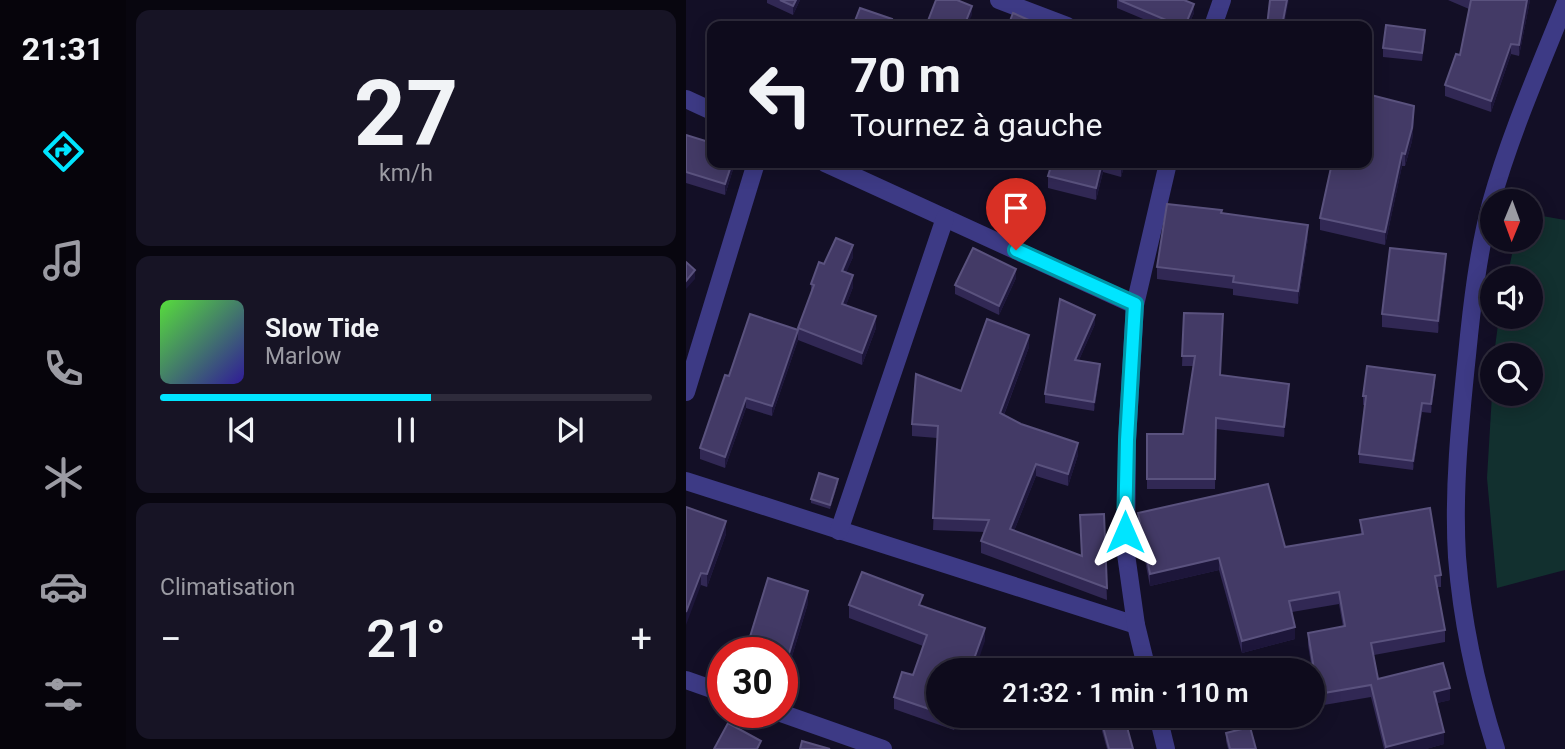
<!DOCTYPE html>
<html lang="fr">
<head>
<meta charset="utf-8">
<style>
	:root { --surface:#0e0b1c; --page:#171425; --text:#f1f3f6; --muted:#9b9ba3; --line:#2e2b3b; --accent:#00e5ff }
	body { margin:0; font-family:Roboto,sans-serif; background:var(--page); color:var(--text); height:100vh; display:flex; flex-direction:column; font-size:26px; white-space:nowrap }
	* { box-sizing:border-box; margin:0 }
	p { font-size:23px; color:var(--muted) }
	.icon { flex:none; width:38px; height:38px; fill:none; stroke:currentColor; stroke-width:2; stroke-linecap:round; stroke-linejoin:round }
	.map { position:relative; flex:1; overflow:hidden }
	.details { display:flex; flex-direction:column; gap:10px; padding:10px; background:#08060f; width:560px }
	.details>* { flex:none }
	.banner { position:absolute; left:21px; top:21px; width:665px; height:147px; border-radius:14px; box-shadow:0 4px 18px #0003,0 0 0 2px var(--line); background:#0e0b1c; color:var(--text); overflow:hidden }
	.needle { width:46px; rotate:181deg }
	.buttons { position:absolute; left:794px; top:189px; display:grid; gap:14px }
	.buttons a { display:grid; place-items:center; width:63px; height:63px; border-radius:50%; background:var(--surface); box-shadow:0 4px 18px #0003,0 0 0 2px var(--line); font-size:35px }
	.speed { position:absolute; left:21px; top:637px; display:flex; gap:14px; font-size:35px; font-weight:700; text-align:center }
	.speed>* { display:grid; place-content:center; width:91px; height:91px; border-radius:50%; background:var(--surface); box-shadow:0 4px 18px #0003,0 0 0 2px var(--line); line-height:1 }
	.speed .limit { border:10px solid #d22; background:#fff; color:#111 }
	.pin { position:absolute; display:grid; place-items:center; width:60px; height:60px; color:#fff; margin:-72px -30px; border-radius:50% 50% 50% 0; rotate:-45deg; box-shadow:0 0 7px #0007 }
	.pin .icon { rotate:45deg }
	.me { position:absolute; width:77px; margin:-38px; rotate:0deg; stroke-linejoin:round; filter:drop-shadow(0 0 5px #0008) }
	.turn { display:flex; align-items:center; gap:24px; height:147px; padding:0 28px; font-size:32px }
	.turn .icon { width:91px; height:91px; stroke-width:2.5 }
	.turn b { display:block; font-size:49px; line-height:60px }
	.big { font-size:52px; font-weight:600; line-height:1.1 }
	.details .card { flex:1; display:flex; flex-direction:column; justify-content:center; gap:10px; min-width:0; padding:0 24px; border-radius:14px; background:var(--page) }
	.details .dial { align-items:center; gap:0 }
	.dial b { font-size:91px; line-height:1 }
	.song { display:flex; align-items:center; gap:21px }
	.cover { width:84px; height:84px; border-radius:10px; background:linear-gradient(135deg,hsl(110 70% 55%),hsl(250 70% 35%)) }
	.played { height:7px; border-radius:4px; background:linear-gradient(90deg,var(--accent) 55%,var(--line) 55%) }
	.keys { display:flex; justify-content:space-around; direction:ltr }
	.heat { display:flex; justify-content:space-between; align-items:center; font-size:38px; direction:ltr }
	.trip { position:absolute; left:240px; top:658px; width:399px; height:70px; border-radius:35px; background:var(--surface); box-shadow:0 4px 18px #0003,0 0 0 2px var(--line); font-weight:600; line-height:70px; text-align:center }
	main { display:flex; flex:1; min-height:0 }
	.dock { display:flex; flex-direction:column; width:126px; justify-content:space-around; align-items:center; background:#06040b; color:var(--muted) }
	.dock .icon { width:49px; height:49px }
	.dock .current { color:var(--accent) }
	.dock b { font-size:32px; color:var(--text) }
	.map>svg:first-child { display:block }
	.green { fill:#12302f }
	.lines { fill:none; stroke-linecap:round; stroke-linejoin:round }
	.minor { stroke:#3d3a85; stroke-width:18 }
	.wall { fill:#312854 }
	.shaded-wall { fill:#1d163a }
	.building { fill:#433a66; stroke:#5a527e; stroke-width:2 }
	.route-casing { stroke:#0095a6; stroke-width:18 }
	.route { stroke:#00e5ff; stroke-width:12 }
</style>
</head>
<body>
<main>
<nav class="dock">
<b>21:31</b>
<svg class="icon current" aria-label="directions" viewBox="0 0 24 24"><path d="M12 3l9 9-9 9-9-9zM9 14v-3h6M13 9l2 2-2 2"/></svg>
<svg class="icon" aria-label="music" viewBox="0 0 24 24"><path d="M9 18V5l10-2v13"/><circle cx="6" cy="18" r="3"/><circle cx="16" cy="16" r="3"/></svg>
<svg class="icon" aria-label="phone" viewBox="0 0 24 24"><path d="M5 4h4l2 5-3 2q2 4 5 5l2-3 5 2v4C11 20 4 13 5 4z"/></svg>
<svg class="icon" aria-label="climate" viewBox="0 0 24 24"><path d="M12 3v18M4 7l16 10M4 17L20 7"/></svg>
<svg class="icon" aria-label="car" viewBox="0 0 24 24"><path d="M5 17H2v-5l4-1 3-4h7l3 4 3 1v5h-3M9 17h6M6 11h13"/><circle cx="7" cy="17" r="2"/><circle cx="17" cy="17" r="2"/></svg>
<svg class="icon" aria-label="filters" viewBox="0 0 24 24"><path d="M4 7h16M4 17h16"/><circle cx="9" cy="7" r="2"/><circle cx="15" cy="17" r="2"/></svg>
</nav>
<section class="details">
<div class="card dial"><b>27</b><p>km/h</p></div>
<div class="card">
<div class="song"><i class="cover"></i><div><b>Slow Tide</b><p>Marlow</p></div></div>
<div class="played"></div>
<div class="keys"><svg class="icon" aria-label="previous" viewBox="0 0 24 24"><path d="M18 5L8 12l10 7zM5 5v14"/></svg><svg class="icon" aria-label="pause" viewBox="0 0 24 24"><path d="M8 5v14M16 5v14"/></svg><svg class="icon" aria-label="next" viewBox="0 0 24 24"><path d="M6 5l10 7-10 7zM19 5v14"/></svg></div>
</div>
<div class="card"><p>Climatisation</p>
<div class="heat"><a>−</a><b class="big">21°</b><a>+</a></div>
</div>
</section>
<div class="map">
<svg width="879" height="749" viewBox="0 0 879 749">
	<rect width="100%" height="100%" fill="#130f26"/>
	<!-- green -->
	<polygon class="green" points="845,214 879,220 879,570 811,588 801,478 807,378 807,394 845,394 845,355 808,355 813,317 845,317 845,278 821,278 829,240 845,240"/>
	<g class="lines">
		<!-- minor -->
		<g class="minor">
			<polyline points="313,0 381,26"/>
			<polyline points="527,26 536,0"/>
			<polyline points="0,99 26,111"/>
			<polyline points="139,163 449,305"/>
			<polyline points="0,392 70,163"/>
			<polyline points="0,481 450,625"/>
			<polyline points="153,531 259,218"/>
			<polyline points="461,670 450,625 440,554 441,441 449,305 482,163"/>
			<polyline points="0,680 37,693"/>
			<polyline points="92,712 197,749"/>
			<polyline points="472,716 480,749"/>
			<path d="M 810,749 C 790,686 776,623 771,557 C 767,490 774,422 781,355 C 786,304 792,253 805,203 C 824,135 853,69 879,4"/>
		</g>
	</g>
	<!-- wall -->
	<g class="wall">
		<polygon points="81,0 114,0 107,15 81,3"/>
		<polygon points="431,0 498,0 508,13 502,26 474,26 431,8"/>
		<polygon points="762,0 844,0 833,56 825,54 805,112 759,96 759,85 774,55 783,9"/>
		<polygon points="739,38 736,61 697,57 697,48"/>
		<polygon points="728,119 726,141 719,166 716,166 699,245 634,230 634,218"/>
		<polygon points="0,135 49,163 39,195 0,183"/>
		<polygon points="366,163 439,163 435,177 417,172 410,200 362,188 362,176"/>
		<polygon points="536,213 622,238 612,304 547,295 547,289 471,279 471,267"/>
		<polygon points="167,257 160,272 167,287 160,305 190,328 176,365 112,340 86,416 60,408 39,468 14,459 14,448 43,376 112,330 125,293 125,284 138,264"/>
		<polygon points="760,267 752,333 696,327 696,314"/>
		<polygon points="330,278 313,315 269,294 269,285"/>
		<polygon points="498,313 535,375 603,394 598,437 530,429 529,489 461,489 461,434 497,434 507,366 496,366"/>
		<polygon points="409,324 393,360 414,372 408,411 359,403 359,394"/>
		<polygon points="343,347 318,415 392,455 382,486 350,476 328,531 395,556 418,514 421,600 295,553 295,541 299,532 247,530 251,438 226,436 226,424"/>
		<polygon points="749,383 745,413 736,412 727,470 673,463 673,454 679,405 677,405 677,396"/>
		<polygon points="152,483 144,509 125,503 125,499"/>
		<polygon points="0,507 40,534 21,587 15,585"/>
		<polygon points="452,513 599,547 675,534 674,520 755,575 755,587 751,587 759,630 759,642 688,655 692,679 764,700 751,703 758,744 740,749 698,749 685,697 632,706 622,645 622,633 657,627 653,604 606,612 609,639 556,653 533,570 464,586 452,525"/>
		<polygon points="122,603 98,683 96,682 96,653"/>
		<polygon points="163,605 237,606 299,641 252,670 252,716 273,716 268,730 208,709 208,697 227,675 237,646 163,618"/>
		<polygon points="416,723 447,749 421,749 416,731"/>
		<polygon points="540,733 570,749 542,749 540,741"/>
	</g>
	<!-- shaded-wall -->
	<g class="shaded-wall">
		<polygon points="110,0 114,0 107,15 107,6"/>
		<polygon points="601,0 603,0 598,26 596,26"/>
		<polygon points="841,0 844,0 833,56 833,45"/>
		<polygon points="508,4 508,13 502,26 499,26"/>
		<polygon points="286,6 286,15 281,26 278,26"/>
		<polygon points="825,44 825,54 805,112 805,101"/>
		<polygon points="728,106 728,119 726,141 719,166 719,154"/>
		<polygon points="716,153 716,166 699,245 699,232"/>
		<polygon points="46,163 49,163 39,195 39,184"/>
		<polygon points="416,163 417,172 410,200 410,188"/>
		<polygon points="435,163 439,163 435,177"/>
		<polygon points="622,225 622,238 612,304 612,291"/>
		<polygon points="167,245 167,257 156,283 156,271"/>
		<polygon points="760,254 760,267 752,333 752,321"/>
		<polygon points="330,269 330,278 313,315 313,306"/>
		<polygon points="9,270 9,279 0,289 0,281"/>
		<polygon points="167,275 167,287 156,316 156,304"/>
		<polygon points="409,315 409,324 389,369 389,360"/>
		<polygon points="190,316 190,328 176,365 176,353"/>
		<polygon points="112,330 112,340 86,416 86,406"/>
		<polygon points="343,335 343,347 314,425 314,413"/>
		<polygon points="414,364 414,372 408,411 408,402"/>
		<polygon points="749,375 749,383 745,413 745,404"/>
		<polygon points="603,384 603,394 598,437 598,427"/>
		<polygon points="60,398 60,408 39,468 39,457"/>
		<polygon points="736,403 736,412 727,470 727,461"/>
		<polygon points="392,443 392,455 382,486 382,474"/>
		<polygon points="350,464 350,476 324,541 324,529"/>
		<polygon points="152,479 152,483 144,509 144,505"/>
		<polygon points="40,521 40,534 21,587 21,574"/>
		<polygon points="533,558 533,570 464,586 464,574"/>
		<polygon points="15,573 15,585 0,625 0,612"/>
		<polygon points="122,591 122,603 98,683 98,670"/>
		<polygon points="609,627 609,639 556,653 556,641"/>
		<polygon points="299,628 299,641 289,670 284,670"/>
		<polygon points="764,688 764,700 748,704 748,692"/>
		<polygon points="268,716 273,716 268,730"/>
		<polygon points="758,732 758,744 740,749 700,749 700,747"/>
	</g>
	<!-- building -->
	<g class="building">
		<polygon points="94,0 110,0 107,6"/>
		<polygon points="250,0 271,0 286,6 278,26 240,26"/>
		<polygon points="433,0 498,0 508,4 499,26 494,26"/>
		<polygon points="584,0 601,0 596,26 581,26"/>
		<polygon points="785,0 841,0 833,45 825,44 805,101 759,85 770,54 774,55"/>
		<polygon points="174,8 206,19 204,26 167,26"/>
		<polygon points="327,13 352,24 351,26 322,26"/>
		<polygon points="700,25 739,30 736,53 697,48"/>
		<polygon points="681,94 728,106 726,128 719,154 716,153 699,232 634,218 646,163 681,163"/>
		<polygon points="0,135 26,143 26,163 46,163 39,184 0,172"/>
		<polygon points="366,163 416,163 410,188 362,176"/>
		<polygon points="481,204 536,210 535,213 622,225 612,291 547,282 548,276 471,267"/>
		<polygon points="150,238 167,245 156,271 167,275 156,304 190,316 176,353 112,328 128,285 125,284 133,262 138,264"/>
		<polygon points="287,248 330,269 313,306 269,285"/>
		<polygon points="704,248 760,254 752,321 696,314"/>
		<polygon points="0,262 9,270 0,281"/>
		<polygon points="374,299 409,315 389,360 414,364 408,402 359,394"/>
		<polygon points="498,313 537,314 534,375 603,384 598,427 530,418 529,479 461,479 461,434 497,434 509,356 496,356"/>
		<polygon points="64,314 112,330 86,406 60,398 39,457 14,448 39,375 43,376"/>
		<polygon points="301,319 343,335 314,413 335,424 392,443 382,474 350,464 324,529 396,556 394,515 418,514 421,588 295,541 303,520 247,518 252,426 226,424 230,374 275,391"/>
		<polygon points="681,366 749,375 745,404 736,403 727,461 673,454 680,396 677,396"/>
		<polygon points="133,473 152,479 144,505 125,499"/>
		<polygon points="582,484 599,547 677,534 674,520 744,508 755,575 749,576 759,630 685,643 692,679 757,663 764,688 748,692 758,732 700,747 685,685 632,694 622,633 659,626 653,592 603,601 609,627 556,641 533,558 464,574 452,513"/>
		<polygon points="0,507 40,521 21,574 15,573 0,612"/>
		<polygon points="176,572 237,595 233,605 299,628 284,670 252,670 252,712 208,697 216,672 227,675 241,635 163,605"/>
		<polygon points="82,578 122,591 98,670 96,669 96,653 59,653"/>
		<polygon points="42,723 75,741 71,749 28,749"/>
		<polygon points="416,723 441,727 447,749 423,749"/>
		<polygon points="564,727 570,749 544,749 540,733"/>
		<polygon points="116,741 144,749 114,749"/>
	</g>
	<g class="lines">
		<!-- route casing -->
		<g class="route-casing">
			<polyline id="route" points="330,250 449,304 441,440 439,532"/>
		</g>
		<!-- route -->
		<use href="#route" class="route"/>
	</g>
</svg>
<div class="buttons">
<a><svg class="needle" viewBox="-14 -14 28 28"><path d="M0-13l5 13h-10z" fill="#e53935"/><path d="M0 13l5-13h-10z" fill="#9b9ba3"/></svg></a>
<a><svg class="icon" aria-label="sound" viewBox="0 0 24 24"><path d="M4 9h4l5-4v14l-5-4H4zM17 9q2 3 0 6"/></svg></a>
<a><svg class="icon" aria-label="search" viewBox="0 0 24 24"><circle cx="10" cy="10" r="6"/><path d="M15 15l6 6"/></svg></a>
</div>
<div class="speed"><div class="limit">30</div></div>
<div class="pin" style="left:330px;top:250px;background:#d93025"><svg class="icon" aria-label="arrive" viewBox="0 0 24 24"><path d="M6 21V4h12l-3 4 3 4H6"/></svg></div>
<svg class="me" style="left:439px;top:532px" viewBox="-20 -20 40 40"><path d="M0-17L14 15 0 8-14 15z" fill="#00e5ff" stroke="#fff" stroke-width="4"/></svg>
<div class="trip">21:32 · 1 min · 110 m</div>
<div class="banner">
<div class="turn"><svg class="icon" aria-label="left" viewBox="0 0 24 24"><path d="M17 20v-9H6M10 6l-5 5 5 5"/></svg><div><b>70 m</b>Tournez à gauche</div></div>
</div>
</div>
</main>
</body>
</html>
